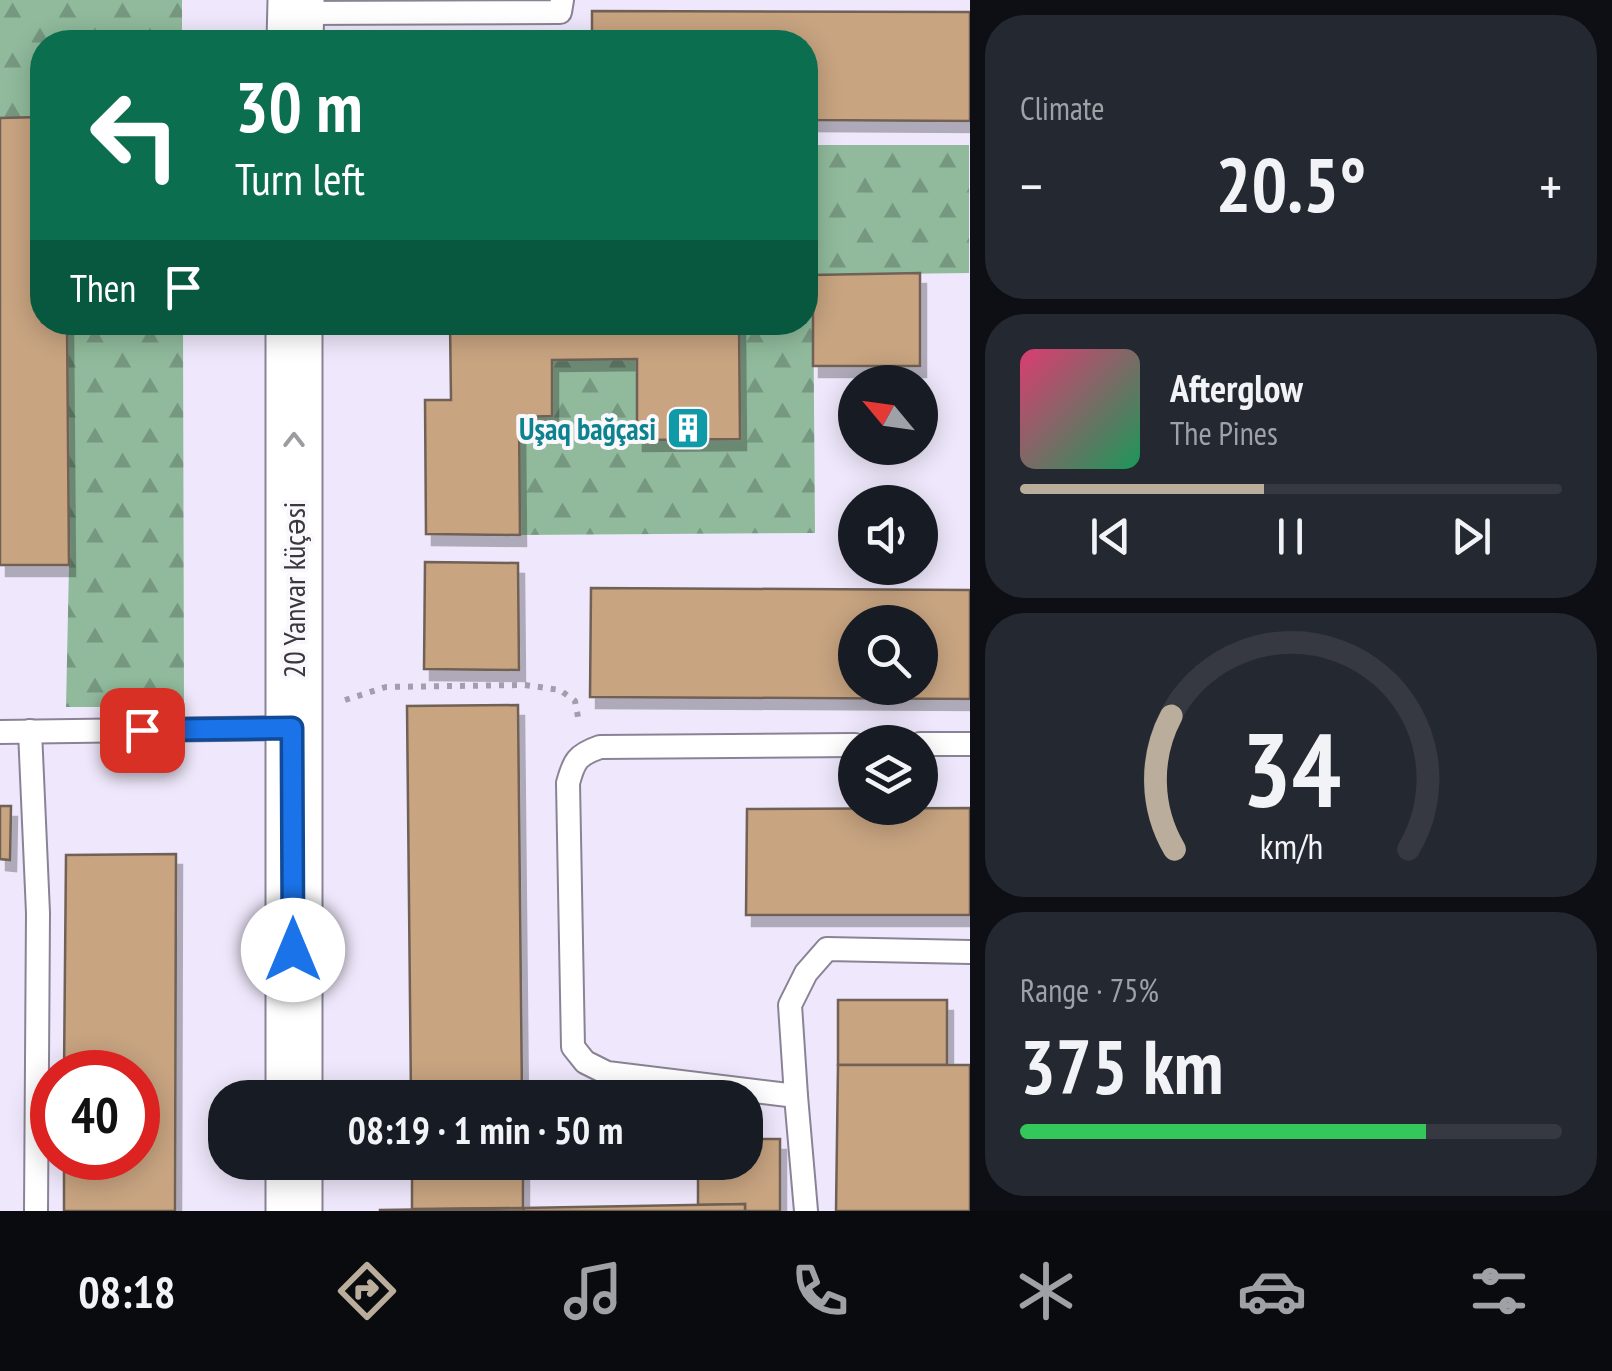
<!DOCTYPE html>
<html lang="en">
<head>
<meta charset="utf-8">
<style>
	:root { --surface:#171b24; --page:#242831; --text:#f1f3f6; --muted:#9ea1a6; --line:#363941; --accent:#bbad9c }
	body { margin:0; font-family:"PT Sans Narrow",sans-serif; background:var(--page); color:var(--text); height:100vh; display:flex; flex-direction:column; font-size:38px; white-space:nowrap }
	* { box-sizing:border-box; margin:0 }
	p { font-size:32px; color:var(--muted) }
	.icon { flex:none; width:55px; height:55px; fill:none; stroke:currentColor; stroke-width:2; stroke-linecap:round; stroke-linejoin:round }
	.map { position:relative; flex:1; overflow:hidden }
	.side { display:flex; flex-direction:column; gap:15px; padding:15px; background:#0d0f14; width:642px }
	.side>* { flex:none }
	.top-card { position:absolute; left:30px; top:30px; width:788px; height:305px; border-radius:40px; box-shadow:0 5px 25px #0003; background:#0b6e4f; color:#fff; overflow:hidden }
	.needle { width:65px; rotate:299deg }
	.buttons { position:absolute; left:838px; top:365px; display:grid; gap:20px }
	.buttons a { display:grid; place-items:center; width:100px; height:100px; border-radius:50%; background:var(--surface); box-shadow:0 5px 25px #0003; font-size:50px }
	.speed { position:absolute; left:30px; top:1050px; display:flex; gap:20px; font-size:50px; font-weight:700; text-align:center }
	.speed>* { display:grid; place-content:center; width:130px; height:130px; border-radius:50%; background:var(--surface); box-shadow:0 5px 25px #0003; line-height:1 }
	.speed .limit { border:15px solid #d22; background:#fff; color:#111 }
	.pin { position:absolute; display:grid; place-items:center; width:85px; height:85px; color:#fff; margin:-42px; border-radius:20px; box-shadow:0 5px 15px #0006 }
	.me { position:absolute; width:110px; margin:-55px; rotate:0deg; stroke-linejoin:round; filter:drop-shadow(0 0 8px #0008) }
	.turn { display:flex; align-items:center; gap:35px; height:210px; padding:0 40px; font-size:45px }
	.turn .icon { width:130px; height:130px; stroke-width:2.5 }
	.turn b { display:block; font-size:70px; line-height:85px }
	.then { display:flex; align-items:center; height:95px; padding:0 40px; background:#0003; gap:20px; font-size:38px }
	.big { font-size:75px; font-weight:700; line-height:1.1 }
	.side .card { flex:1; display:flex; flex-direction:column; justify-content:center; gap:15px; min-width:0; padding:0 35px; border-radius:40px; background:var(--page) }
	.side .dial { align-items:center; gap:0 }
	.dial svg { height:260px; overflow:visible; fill:none; stroke:var(--line); stroke-width:7; stroke-linecap:round; text-anchor:middle }
	.dial text { fill:var(--text); stroke:none }
	.song { display:flex; align-items:center; gap:30px }
	.cover { width:120px; height:120px; border-radius:15px; background:linear-gradient(135deg,hsl(340 70% 55%),hsl(150 70% 35%)) }
	.played { height:10px; border-radius:5px; background:linear-gradient(90deg,var(--accent) 45%,var(--line) 45%) }
	.keys { display:flex; justify-content:space-around; direction:ltr }
	.heat { display:flex; justify-content:space-between; align-items:center; font-size:55px; direction:ltr }
	.charge { height:15px; border-radius:8px; background:linear-gradient(90deg,#34c759 75%,var(--line) 0) }
	.trip { position:absolute; left:208px; top:1080px; width:555px; height:100px; border-radius:40px; background:var(--surface); box-shadow:0 5px 25px #0003; font-weight:700; line-height:100px; text-align:center }
	.menu { display:flex; height:160px; justify-content:space-around; align-items:center; background:#090b0e; color:var(--muted) }
	.menu .icon { width:70px; height:70px }
	.menu .current { color:var(--accent) }
	.menu b { font-size:45px; color:var(--text) }
	main { display:flex; flex:1; min-height:0 }
	.map>svg:first-child { display:block }
	.forest { fill:url(#forest-firs) }
	.building { fill:#c8a481; stroke:#6f6154; stroke-width:2.5; fill-rule:evenodd; filter:url(#shadow) }
	.lines { fill:none; stroke-linecap:round; stroke-linejoin:round }
	.service-casing { stroke:#8a8395; stroke-width:26 }
	.tertiary-casing { stroke:#8a8395; stroke-width:59 }
	.path { stroke:#a39ead; stroke-width:6; stroke-dasharray:5 8; stroke-linecap:butt }
	.service { stroke:#fff; stroke-width:22 }
	.tertiary { stroke:#fff; stroke-width:55 }
	.oneway { stroke:#9c9b9f }
	.route-casing { stroke:#114b97; stroke-width:25 }
	.route { stroke:#1a73e8; stroke-width:18 }
	.labels { text-anchor:middle; dominant-baseline:central; stroke-width:8; stroke-linejoin:round; paint-order:stroke }
	.culture-label { font-size:30px; font-weight:bold; fill:#0d838f; stroke:#faf8fc; text-anchor:end }
	.street-label { font-size:30px; fill:#3a373f; stroke:#faf8fc }
</style>
</head>
<body>
<main>
<div class="map">
<svg width="970" height="1211" viewBox="0 0 970 1211">
	<defs>
		<pattern id="forest-firs" width="22" height="20" patternUnits="userSpaceOnUse" patternTransform="scale(2.5)"><rect width="22" height="20" fill="#90ba9b"/><path d="M5 1l3.5 6h-7zM16 11l3.5 6h-7z" fill="#779880"/></pattern>
		<filter id="shadow"><feDropShadow dx="6" dy="11" stdDeviation="0" flood-color="#0004"/></filter>
	</defs>
	<rect width="100%" height="100%" fill="#efe8fc"/>
	<!-- forest -->
	<g class="forest">
		<polygon points="0,0 182,0 182,42 42,42 42,117 0,118"/>
		<polygon points="805,145 969,145 969,273 813,275 815,533 520,535 519,417 552,360 637,359 739,323 805,322"/>
		<polygon points="67,323 183,323 184,707 66,707 69,565"/>
	</g>
	<!-- building -->
	<g class="building">
		<polygon points="592,11 970,12 970,121 805,120 805,42 592,42"/>
		<polygon points="42,117 42,322 67,322 69,565 0,565 0,118"/>
		<polygon points="920,273 920,366 813,366 813,275"/>
		<polygon points="450,322 554,322 554,329 638,328 638,322 739,322 740,439 637,440 637,359 552,360 552,416 519,417 520,535 426,534 425,400 451,400"/>
		<polygon points="425,562 518,563 519,670 424,669"/>
		<path d="M 591,588 L 970,590 L 970,699 L 590,697 ZM 855,622 L 920,622 L 920,688 L 855,688 Z"/>
		<polygon points="518,705 522,1098 411,1098 407,706"/>
		<polygon points="0,806 11,806 10,860 0,859"/>
		<polygon points="970,808 970,915 746,915 747,809"/>
		<polygon points="176,854 175,1211 64,1211 64,1158 138,1158 138,1072 64,1072 66,855"/>
		<rect x="838" y="1000" width="109" height="65"/>
		<polygon points="838,1065 970,1065 970,1211 836,1211"/>
		<polygon points="745,1139 780,1139 780,1211 745,1211 745,1204 698,1205 698,1162 745,1162"/>
		<polygon points="412,1162 523,1162 523,1208 412,1209"/>
		<polygon points="745,1204 745,1211 524,1211 523,1208"/>
		<polygon points="523,1208 524,1211 380,1211 380,1210"/>
	</g>
	<g class="lines">
		<!-- service casing -->
		<g class="service-casing">
			<g id="service">
				<polyline points="296,13 560,12 562,0"/>
				<polyline points="30,731 38,913 36,1211"/>
				<polyline points="0,732 292,728"/>
				<polyline points="920,744 970,744"/>
				<polyline points="796,1096 790,1005 806,973 827,949 970,952"/>
				<path d="M 806,1211 L 796,1096 L 607,1073 L 585,1062 L 573,1047 L 568,783 C 574,761 577,755 600,747 L 855,745"/>
			</g>
		</g>
		<!-- tertiary casing -->
		<g class="tertiary-casing">
			<g id="tertiary">
				<polyline points="295,42 296,0"/>
				<polyline points="294,1098 294,322"/>
				<polyline points="294,1162 294,1211"/>
			</g>
		</g>
		<!-- path -->
		<polyline class="path" points="345,700 386,687 525,685 560,690 575,701 578,717"/>
		<!-- service -->
		<use href="#service" class="service"/>
		<!-- tertiary -->
		<use href="#tertiary" class="tertiary"/>
	</g>
	<!-- one-way arrows -->
	<defs><path id="oneway-chevron" d="M-2-3.5L2.5 0L-2 3.5" fill="none" stroke-width="1.6" stroke-linecap="round" stroke-linejoin="round" transform="scale(2.5)"/></defs>
	<use class="oneway" href="#oneway-chevron" transform="translate(294 440) rotate(-90)"/>
	<g class="lines">
		<!-- route casing -->
		<g class="route-casing">
			<polyline id="route" points="142,730 292,728 293,950"/>
		</g>
		<!-- route -->
		<use href="#route" class="route"/>
	</g>
	<!-- icons -->
	<defs>
		<g id="building-square" transform="scale(2.25)"><rect x="-9" y="-9" width="18" height="18" rx="4" fill="#0f9aa8" stroke="#faf8fc"/><path d="M-4-6H4V6H1V3H-1V6H-4ZM-2.5-4.3h1.7v1.8h-1.7ZM.8-4.3h1.7v1.8H.8ZM-2.5-1h1.7V.8h-1.7ZM.8-1h1.7V.8H.8Z" fill="#fff"/></g>
	</defs>
	<g fill-rule="evenodd">
		<use href="#building-square" x="688" y="428"/>
	</g>
	<g class="labels">
		<!-- culture labels -->
		<g class="culture-label">
			<text x="656" y="428">Uşaq bağçasi</text>
		</g>
		<!-- street labels -->
		<g class="street-label">
			<text transform="translate(293 590) rotate(-90)">20 Yanvar küçəsi</text>
		</g>
	</g>
</svg>
<div class="buttons">
<a><svg class="needle" viewBox="-14 -14 28 28"><path d="M0-13l5 13h-10z" fill="#e53935"/><path d="M0 13l5-13h-10z" fill="#9ea1a6"/></svg></a>
<a><svg class="icon" aria-label="sound" viewBox="0 0 24 24"><path d="M4 9h4l5-4v14l-5-4H4zM17 9q2 3 0 6"/></svg></a>
<a><svg class="icon" aria-label="search" viewBox="0 0 24 24"><circle cx="10" cy="10" r="6"/><path d="M15 15l6 6"/></svg></a>
<a><svg class="icon" aria-label="layers" viewBox="0 0 24 24"><path d="M12 4l9 5-9 5-9-5zM3 14l9 5 9-5"/></svg></a>
</div>
<div class="speed"><div class="limit">40</div></div>
<div class="pin" style="left:142px;top:730px;background:#d93025"><svg class="icon" aria-label="arrive" viewBox="0 0 24 24"><path d="M6 21V4h12l-3 4 3 4H6"/></svg></div>
<svg class="me" style="left:293px;top:950px" viewBox="-20 -20 40 40"><circle r="19" fill="#fff"/><path d="M0-13L10 11 0 6-10 11z" fill="#1a73e8"/></svg>
<div class="trip">08:19 · 1 min · 50 m</div>
<div class="top-card">
<div class="turn"><svg class="icon" aria-label="left" viewBox="0 0 24 24"><path d="M17 20v-9H6M10 6l-5 5 5 5"/></svg><div><b>30 m</b>Turn left</div></div>
<div class="then">Then<svg class="icon" aria-label="arrive" viewBox="0 0 24 24"><path d="M6 21V4h12l-3 4 3 4H6"/></svg></div>
</div>
</div>
<section class="side">
<div class="card"><p>Climate</p>
<div class="heat"><a>−</a><b class="big">20.5°</b><a>+</a></div>
</div>
<div class="card">
<div class="song"><i class="cover"></i><div><b>Afterglow</b><p>The Pines</p></div></div>
<div class="played"></div>
<div class="keys"><svg class="icon" aria-label="previous" viewBox="0 0 24 24"><path d="M18 5L8 12l10 7zM5 5v14"/></svg><svg class="icon" aria-label="pause" viewBox="0 0 24 24"><path d="M8 5v14M16 5v14"/></svg><svg class="icon" aria-label="next" viewBox="0 0 24 24"><path d="M6 5l10 7-10 7zM19 5v14"/></svg></div>
</div>
<div class="card dial"><svg viewBox="0 0 100 80">
<path d="M14 69A42 42 0 1 1 86 69"/>
<path d="M14 69A42 42 0 0 1 13 28" stroke="#bbad9c"/>
<text x="50" y="56" font-size="32" font-weight="700">34</text>
<text x="50" y="72" font-size="11">km/h</text>
</svg></div>
<div class="card"><p>Range · 75%</p><b class="big">375 km</b><div class="charge"></div></div>
</section>
</main>
<nav class="menu">
<b>08:18</b>
<svg class="icon current" aria-label="directions" viewBox="0 0 24 24"><path d="M12 3l9 9-9 9-9-9zM9 14v-3h6M13 9l2 2-2 2"/></svg>
<svg class="icon" aria-label="music" viewBox="0 0 24 24"><path d="M9 18V5l10-2v13"/><circle cx="6" cy="18" r="3"/><circle cx="16" cy="16" r="3"/></svg>
<svg class="icon" aria-label="phone" viewBox="0 0 24 24"><path d="M5 4h4l2 5-3 2q2 4 5 5l2-3 5 2v4C11 20 4 13 5 4z"/></svg>
<svg class="icon" aria-label="climate" viewBox="0 0 24 24"><path d="M12 3v18M4 7l16 10M4 17L20 7"/></svg>
<svg class="icon" aria-label="car" viewBox="0 0 24 24"><path d="M5 17H2v-5l4-1 3-4h7l3 4 3 1v5h-3M9 17h6M6 11h13"/><circle cx="7" cy="17" r="2"/><circle cx="17" cy="17" r="2"/></svg>
<svg class="icon" aria-label="filters" viewBox="0 0 24 24"><path d="M4 7h16M4 17h16"/><circle cx="9" cy="7" r="2"/><circle cx="15" cy="17" r="2"/></svg>
</nav>
</body>
</html>
